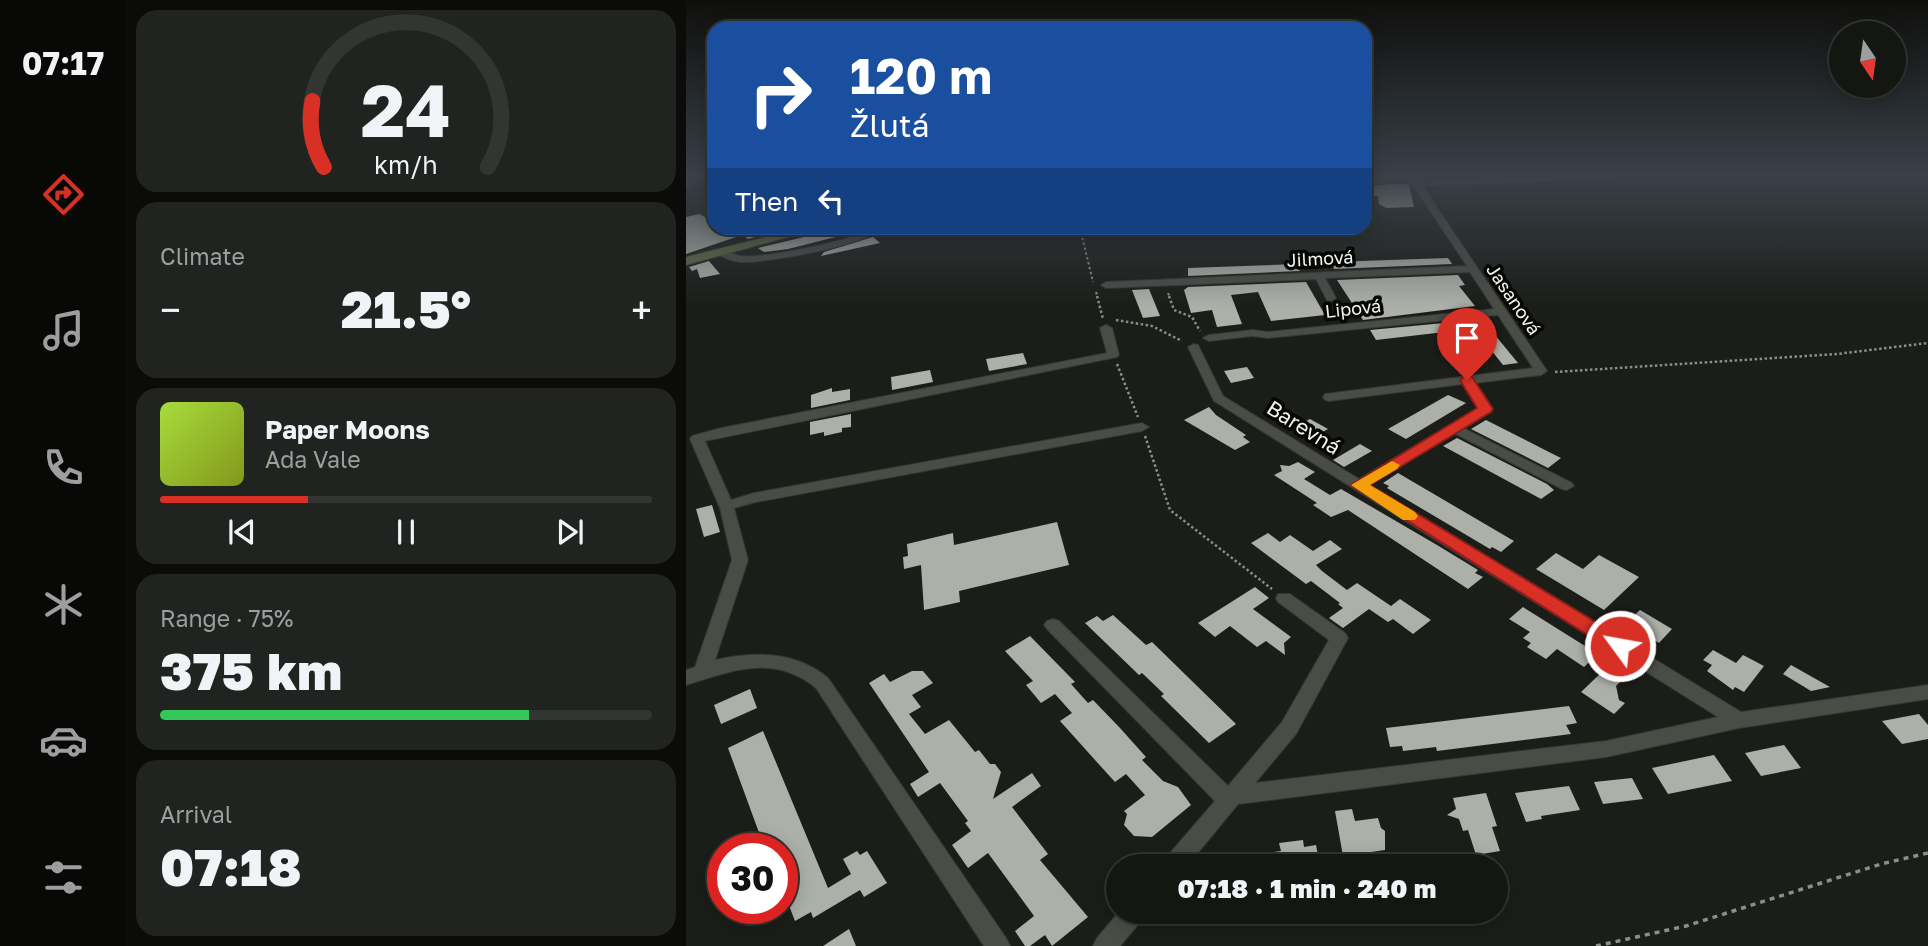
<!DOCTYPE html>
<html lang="en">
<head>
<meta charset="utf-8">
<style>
	:root { --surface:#141612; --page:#212320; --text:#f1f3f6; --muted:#9d9f9f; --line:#333532; --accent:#d93025 }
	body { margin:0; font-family:"Golos Text",sans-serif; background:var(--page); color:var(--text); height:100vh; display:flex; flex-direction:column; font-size:26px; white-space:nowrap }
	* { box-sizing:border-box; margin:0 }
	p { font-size:23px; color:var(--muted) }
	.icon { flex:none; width:38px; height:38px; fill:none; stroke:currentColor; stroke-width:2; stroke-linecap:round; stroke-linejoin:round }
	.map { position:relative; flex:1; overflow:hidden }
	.drawer { display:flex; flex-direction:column; gap:10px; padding:10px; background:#0b0c0a; width:560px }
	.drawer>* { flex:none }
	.hud { position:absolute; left:21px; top:21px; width:665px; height:214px; border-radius:21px; box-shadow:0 4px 18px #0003,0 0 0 2px var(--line); background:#1a4fa0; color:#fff; overflow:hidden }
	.needle { width:46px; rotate:167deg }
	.tools { position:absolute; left:1143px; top:21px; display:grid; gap:14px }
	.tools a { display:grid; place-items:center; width:77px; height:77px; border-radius:50%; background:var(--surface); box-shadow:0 4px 18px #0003,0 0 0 2px var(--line); font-size:35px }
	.speed { position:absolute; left:21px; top:833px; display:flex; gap:14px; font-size:35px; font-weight:700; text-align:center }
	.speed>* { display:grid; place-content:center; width:91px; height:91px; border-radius:50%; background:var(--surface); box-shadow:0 4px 18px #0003,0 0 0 2px var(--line); line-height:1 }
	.speed .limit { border:10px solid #d22; background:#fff; color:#111 }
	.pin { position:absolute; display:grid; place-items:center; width:60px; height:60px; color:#fff; margin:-72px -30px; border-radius:50% 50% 50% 0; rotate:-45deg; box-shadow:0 0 7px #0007 }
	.pin .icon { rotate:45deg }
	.me { position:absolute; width:77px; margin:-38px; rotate:302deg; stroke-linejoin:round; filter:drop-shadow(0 0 5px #0008) }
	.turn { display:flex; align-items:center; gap:24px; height:147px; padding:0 28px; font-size:32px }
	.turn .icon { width:91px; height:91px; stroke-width:2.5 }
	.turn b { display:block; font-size:49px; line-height:60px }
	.then { display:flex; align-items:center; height:66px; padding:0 28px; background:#0003; gap:14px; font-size:26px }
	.big { font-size:52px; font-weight:800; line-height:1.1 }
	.drawer .widget { flex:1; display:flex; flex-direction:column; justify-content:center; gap:10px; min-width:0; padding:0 24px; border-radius:21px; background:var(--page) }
	.drawer .dial { align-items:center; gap:0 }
	.dial svg { height:182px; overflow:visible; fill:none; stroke:var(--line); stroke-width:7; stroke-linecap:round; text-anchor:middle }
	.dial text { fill:var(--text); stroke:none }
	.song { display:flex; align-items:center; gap:21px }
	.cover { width:84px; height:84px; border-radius:10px; background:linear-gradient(135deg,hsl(80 70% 55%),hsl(70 70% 35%)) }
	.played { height:7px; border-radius:4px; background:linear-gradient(90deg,var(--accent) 30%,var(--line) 30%) }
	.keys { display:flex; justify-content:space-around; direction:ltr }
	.heat { display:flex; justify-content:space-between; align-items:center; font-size:38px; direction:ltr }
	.charge { height:10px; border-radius:5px; background:linear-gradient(90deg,#34c759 75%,var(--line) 0) }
	.trip { position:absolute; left:420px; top:854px; width:402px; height:70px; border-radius:35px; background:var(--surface); box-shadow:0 4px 18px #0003,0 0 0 2px var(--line); font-weight:800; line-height:70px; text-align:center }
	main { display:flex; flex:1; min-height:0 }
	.menu { display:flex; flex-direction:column; width:126px; justify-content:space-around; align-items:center; background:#080907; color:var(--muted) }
	.menu .icon { width:49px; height:49px }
	.menu .active { color:var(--accent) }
	.menu b { font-size:32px; color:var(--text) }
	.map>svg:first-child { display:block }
	.building { fill:#adb0a9 }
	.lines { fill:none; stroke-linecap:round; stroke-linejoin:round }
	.lane-casing { stroke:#353733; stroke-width:5 }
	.street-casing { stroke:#353733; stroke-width:2 }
	.secondary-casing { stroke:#353733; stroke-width:2 }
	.path-far2 { stroke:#8c8e8a; stroke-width:2; stroke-dasharray:2.5 2.5; stroke-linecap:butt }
	.path-far1 { stroke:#8c8e8a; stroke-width:2.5; stroke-dasharray:2.5 2.5; stroke-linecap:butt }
	.path { stroke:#8c8e8a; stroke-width:3.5; stroke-dasharray:5 5; stroke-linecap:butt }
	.lane { stroke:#4a4c46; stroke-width:4.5 }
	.street { fill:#4a4c46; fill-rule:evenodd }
	.secondary { fill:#5e6944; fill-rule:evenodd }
	.route { fill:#d93025; stroke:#8d1f18; stroke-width:2 }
	.slow { fill:#f59e0b }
	.labels { text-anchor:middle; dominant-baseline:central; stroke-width:7; stroke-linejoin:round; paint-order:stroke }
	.far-street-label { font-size:18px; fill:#f3f5f1; stroke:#060705 }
	.street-label { font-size:21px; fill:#f3f5f1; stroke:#060705 }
</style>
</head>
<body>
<main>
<nav class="menu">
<b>07:17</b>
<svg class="icon active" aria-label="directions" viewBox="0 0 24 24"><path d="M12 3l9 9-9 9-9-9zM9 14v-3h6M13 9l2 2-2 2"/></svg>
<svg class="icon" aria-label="music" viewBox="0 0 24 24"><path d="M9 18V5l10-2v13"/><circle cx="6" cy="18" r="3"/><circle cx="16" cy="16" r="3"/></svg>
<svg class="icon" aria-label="phone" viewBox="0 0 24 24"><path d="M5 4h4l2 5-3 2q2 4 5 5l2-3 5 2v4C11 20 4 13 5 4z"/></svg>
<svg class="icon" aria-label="climate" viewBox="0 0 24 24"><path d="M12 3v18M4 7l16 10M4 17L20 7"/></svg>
<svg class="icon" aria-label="car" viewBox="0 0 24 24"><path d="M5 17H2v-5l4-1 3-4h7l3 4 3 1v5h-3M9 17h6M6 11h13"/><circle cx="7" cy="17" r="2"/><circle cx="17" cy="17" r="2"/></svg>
<svg class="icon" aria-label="filters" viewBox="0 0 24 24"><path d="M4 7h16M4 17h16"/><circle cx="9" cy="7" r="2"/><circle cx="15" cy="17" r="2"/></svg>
</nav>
<section class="drawer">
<div class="widget dial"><svg viewBox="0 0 100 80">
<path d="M14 69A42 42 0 1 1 86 69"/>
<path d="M14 69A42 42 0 0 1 9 40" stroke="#d93025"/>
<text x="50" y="56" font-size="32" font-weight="700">24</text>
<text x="50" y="72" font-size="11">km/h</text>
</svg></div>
<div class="widget"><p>Climate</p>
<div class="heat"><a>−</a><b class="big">21.5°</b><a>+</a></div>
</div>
<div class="widget">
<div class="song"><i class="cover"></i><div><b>Paper Moons</b><p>Ada Vale</p></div></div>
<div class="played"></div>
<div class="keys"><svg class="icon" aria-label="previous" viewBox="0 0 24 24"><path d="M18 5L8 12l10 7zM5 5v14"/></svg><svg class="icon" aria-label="pause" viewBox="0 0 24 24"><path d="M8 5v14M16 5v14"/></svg><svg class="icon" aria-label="next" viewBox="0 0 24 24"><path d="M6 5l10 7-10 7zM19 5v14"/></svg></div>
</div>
<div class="widget"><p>Range · 75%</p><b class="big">375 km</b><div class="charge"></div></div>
<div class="widget"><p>Arrival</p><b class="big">07:18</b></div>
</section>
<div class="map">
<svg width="1242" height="946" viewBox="0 0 1242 946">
	<rect width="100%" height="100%" fill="#1b1d18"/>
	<!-- building -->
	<g class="building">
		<polygon points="705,184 723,184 728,207 700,208 693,204 692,196 679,196 679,187"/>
		<polygon points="13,214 28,221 28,228 41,228 56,235 0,254 0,217"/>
		<polygon points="65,228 84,228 92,231 62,239 52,231"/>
		<polygon points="156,228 174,228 177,230 102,249 78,252 72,248"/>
		<polygon points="187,237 194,243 135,256 138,252"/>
		<polygon points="762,258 766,264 648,269 646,262"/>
		<polygon points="23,261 34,274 14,278 11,269 6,271 3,267"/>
		<polygon points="610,264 614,271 502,276 502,268"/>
		<polygon points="772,275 779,285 773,286 789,306 677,320 651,280"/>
		<polygon points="620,282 639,315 585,321 572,292 545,295 556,324 531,327 526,310 505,313 498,290 502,287"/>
		<polygon points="463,289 474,316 457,318 446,290"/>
		<polygon points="769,322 776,330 690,340 684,330"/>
		<polygon points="804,329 832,363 817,365 790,331"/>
		<polygon points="337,353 341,364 303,371 300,359"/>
		<polygon points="561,367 568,378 545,383 538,371"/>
		<polygon points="244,370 247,382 206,390 205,377"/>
		<polygon points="146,388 146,392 164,389 164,400 125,408 125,395"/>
		<polygon points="762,395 780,403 720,439 702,429"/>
		<polygon points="523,407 530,415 560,435 557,437 564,442 549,450 498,420"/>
		<polygon points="165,414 165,427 156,428 156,432 138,436 138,432 124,435 124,422"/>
		<polygon points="624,419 642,429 626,438 608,427"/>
		<polygon points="800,420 859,450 875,458 862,468 785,429"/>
		<polygon points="771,438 861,484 868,490 855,499 757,446"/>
		<polygon points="674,444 686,451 658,467 647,460"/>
		<polygon points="612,462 629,472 618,479 644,495 655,489 751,545 792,570 789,573 797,577 782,589 662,510 645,517 627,505 631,503 588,475 596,471 594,465 603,466"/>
		<polygon points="712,473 729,483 828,541 815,552 806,547 804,549 701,488 703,486 697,483"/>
		<polygon points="26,505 34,532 18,537 10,509"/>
		<polygon points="371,522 383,565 273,591 274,602 238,610 235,565 218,569 217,557 222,556 221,544 267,533 268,545"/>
		<polygon points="582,533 594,542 604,535 627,551 644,540 656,549 630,565 636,571 661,590 671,583 705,606 714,599 745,620 727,634 707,619 702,622 683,609 657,628 643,618 657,608 652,604 654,603 625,581 620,584 565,543"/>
		<polygon points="870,553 897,569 913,555 953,577 918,610 850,569"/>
		<polygon points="569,587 583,598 567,609 605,637 598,643 599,655 580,641 571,647 544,626 529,637 512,623"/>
		<polygon points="837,607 883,636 912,654 898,667 871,649 860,659 841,647 845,643 837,638 844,632 823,619"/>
		<polygon points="954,610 986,629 973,643 940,623"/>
		<polygon points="427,615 460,645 466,642 550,724 523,743 475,696 478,694 456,673 453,675 399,623 411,616 417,621"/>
		<polygon points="344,636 389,682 385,684 402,703 407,700 434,728 460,757 456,760 477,781 492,787 505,805 466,837 448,836 438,825 441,814 438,811 459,795 440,774 429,782 409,760 374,721 386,713 369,694 355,703 340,685 347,681 319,651"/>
		<polygon points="1027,650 1050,663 1057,655 1078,666 1058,692 1049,687 1047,690 1021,671 1026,665 1017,660"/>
		<polygon points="1105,665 1144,687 1125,691 1097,674"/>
		<polygon points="226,671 237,671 247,683 226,695 235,707 223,714 239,734 263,720 289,752 293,750 304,764 309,764 315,772 307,799 346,773 355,786 326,807 362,854 354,860 402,917 366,946 359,935 344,946 339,946 329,931 348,916 302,853 282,868 266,845 285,831 279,823 282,821 254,783 232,797 224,784 243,772 183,683 198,674 204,682"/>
		<polygon points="917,671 934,682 930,686 933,700 939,703 928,714 895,692"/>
		<polygon points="64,689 71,708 35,724 28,705"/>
		<polygon points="883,706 891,723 880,725 885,734 751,751 750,747 717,751 716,746 704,747 700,728"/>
		<polygon points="1233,714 1242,725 1242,739 1216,744 1196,721"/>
		<polygon points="77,731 142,888 165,874 157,859 171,851 174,855 181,851 201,883 178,897 174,890 127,918 125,912 109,921 98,893 106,888 96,859 96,849 79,849 42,748"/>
		<polygon points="1098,745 1115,768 1075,776 1059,753"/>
		<polygon points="1028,755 1046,781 982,794 966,768"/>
		<polygon points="946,778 957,799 917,804 908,782"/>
		<polygon points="883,786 894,810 855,816 856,819 840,822 829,793"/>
		<polygon points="800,793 811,826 806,827 814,851 790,855 782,830 777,831 773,819 761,815 770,809 767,798"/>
		<polygon points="666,809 669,821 692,818 695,828 699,831 699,850 657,856 649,811"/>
		<polygon points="617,840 618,847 630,845 634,866 581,866 579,853 595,851 593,843"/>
		<polygon points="163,929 170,946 137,946"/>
	</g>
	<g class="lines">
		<!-- lane casing -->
		<g class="lane-casing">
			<polyline id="lane" points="729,184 921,177"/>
		</g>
		<!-- street casing -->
		<g class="street-casing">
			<g id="street">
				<polygon points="14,175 24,175 0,187 0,182"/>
				<polygon points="714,175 729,175 861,371 855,375 789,383 805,409 777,428 886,483 888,486 881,490 876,489 768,433 683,485 1055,712 1242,685 1242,699 1053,728 920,757 552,804 501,866 476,866 479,859 529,801 361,629 358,625 361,621 367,619 373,621 542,786 596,722 643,640 592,602 590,598 592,594 604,594 659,633 662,638 610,734 569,783 920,741 1032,717 528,401 502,347 508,344 512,345 537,396 673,479 792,408 777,384 643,401 639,400 637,397 639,394 847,368 812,315 582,338 567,336 523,341 517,338 523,335 567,330 582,332 808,309 784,272 639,278 650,298 645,301 641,300 630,279 420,288 415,285 420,282 781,266 723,179 679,184 679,180"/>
				<path d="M 188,228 L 197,228 C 180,245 81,263 54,262 C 46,261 36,257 29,252 L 34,249 C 41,251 48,255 55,256 C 77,259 170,240 188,228 Z"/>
				<path d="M 420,325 L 426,328 L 433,355 L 431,357 L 19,441 L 45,500 L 68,493 L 456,423 L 463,427 L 456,431 L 70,502 L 48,508 L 62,560 L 29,660 C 69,651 110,651 142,678 L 320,938 L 324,946 L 298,946 L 130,688 C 88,653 45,671 0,685 L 0,670 L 9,667 L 46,560 L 34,508 L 4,439 L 6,436 L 35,428 L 421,353 L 414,328 Z"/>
				<polygon points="433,912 459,912 456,920 434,946 407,946 411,938"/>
			</g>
		</g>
		<!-- secondary casing -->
		<g class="secondary-casing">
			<polygon id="secondary" points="116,228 135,228 0,265 0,257"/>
		</g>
		<!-- path-far2 -->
		<g class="path-far2">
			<polyline points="394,228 407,282"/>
			<polyline points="410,292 412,298"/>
			<polyline points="482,293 484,298"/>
		</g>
		<!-- path-far1 -->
		<g class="path-far1">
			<polyline points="411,296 417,319"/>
			<polyline points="483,296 488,310 506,317 514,331"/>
			<polyline points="649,306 658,318"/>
			<polyline points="430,320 466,326 496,341"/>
			<polyline points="431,364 452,417"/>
			<polyline points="869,372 1151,354 1242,343"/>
			<polyline points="459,436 484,510 586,589"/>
		</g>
		<!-- path -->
		<polyline class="path" points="910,946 1000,926 1195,864 1242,853"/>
		<!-- lane -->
		<use href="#lane" class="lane"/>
		<!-- street -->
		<use href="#street" class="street"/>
		<!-- secondary -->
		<use href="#secondary" class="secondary"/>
	</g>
	<!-- sky -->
	<linearGradient id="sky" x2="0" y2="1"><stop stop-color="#0f100d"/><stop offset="0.57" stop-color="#394048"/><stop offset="1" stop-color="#394048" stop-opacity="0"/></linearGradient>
	<rect width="1242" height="307" fill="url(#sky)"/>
	<!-- route -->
	<polygon class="route" points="781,375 786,377 807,409 805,412 684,485 941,641 944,646 941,651 934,654 927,651 665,485 791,408 774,380"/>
	<!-- slow -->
	<polygon class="slow" points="706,461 714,465 711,469 684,485 729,512 732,516 729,520 717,520 665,485"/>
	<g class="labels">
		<!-- far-street labels -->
		<g class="far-street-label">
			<text transform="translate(634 258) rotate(-3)">Jilmová</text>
			<text transform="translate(828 299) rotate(56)">Jasanová</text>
			<text transform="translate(667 308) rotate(-6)">Lipová</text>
		</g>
		<!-- street labels -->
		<g class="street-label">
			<text transform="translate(618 427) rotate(32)">Barevná</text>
		</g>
	</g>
</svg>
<div class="tools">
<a><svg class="needle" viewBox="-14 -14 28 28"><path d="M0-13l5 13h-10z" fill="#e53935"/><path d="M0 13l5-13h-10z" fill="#9d9f9f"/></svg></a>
</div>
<div class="speed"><div class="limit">30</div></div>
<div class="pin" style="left:781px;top:380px;background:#d93025"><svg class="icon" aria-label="arrive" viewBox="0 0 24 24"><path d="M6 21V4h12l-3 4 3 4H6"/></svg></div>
<svg class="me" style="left:934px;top:646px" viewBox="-20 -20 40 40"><circle r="17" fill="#d93025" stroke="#fff" stroke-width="3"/><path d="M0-11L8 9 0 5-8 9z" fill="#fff"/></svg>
<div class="trip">07:18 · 1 min · 240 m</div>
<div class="hud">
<div class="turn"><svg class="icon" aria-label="right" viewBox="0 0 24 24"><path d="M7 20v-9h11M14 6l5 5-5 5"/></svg><div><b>120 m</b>Žlutá</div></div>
<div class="then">Then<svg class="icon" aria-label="left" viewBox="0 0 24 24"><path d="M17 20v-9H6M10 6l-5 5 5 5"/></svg></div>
</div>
</div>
</main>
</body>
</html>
